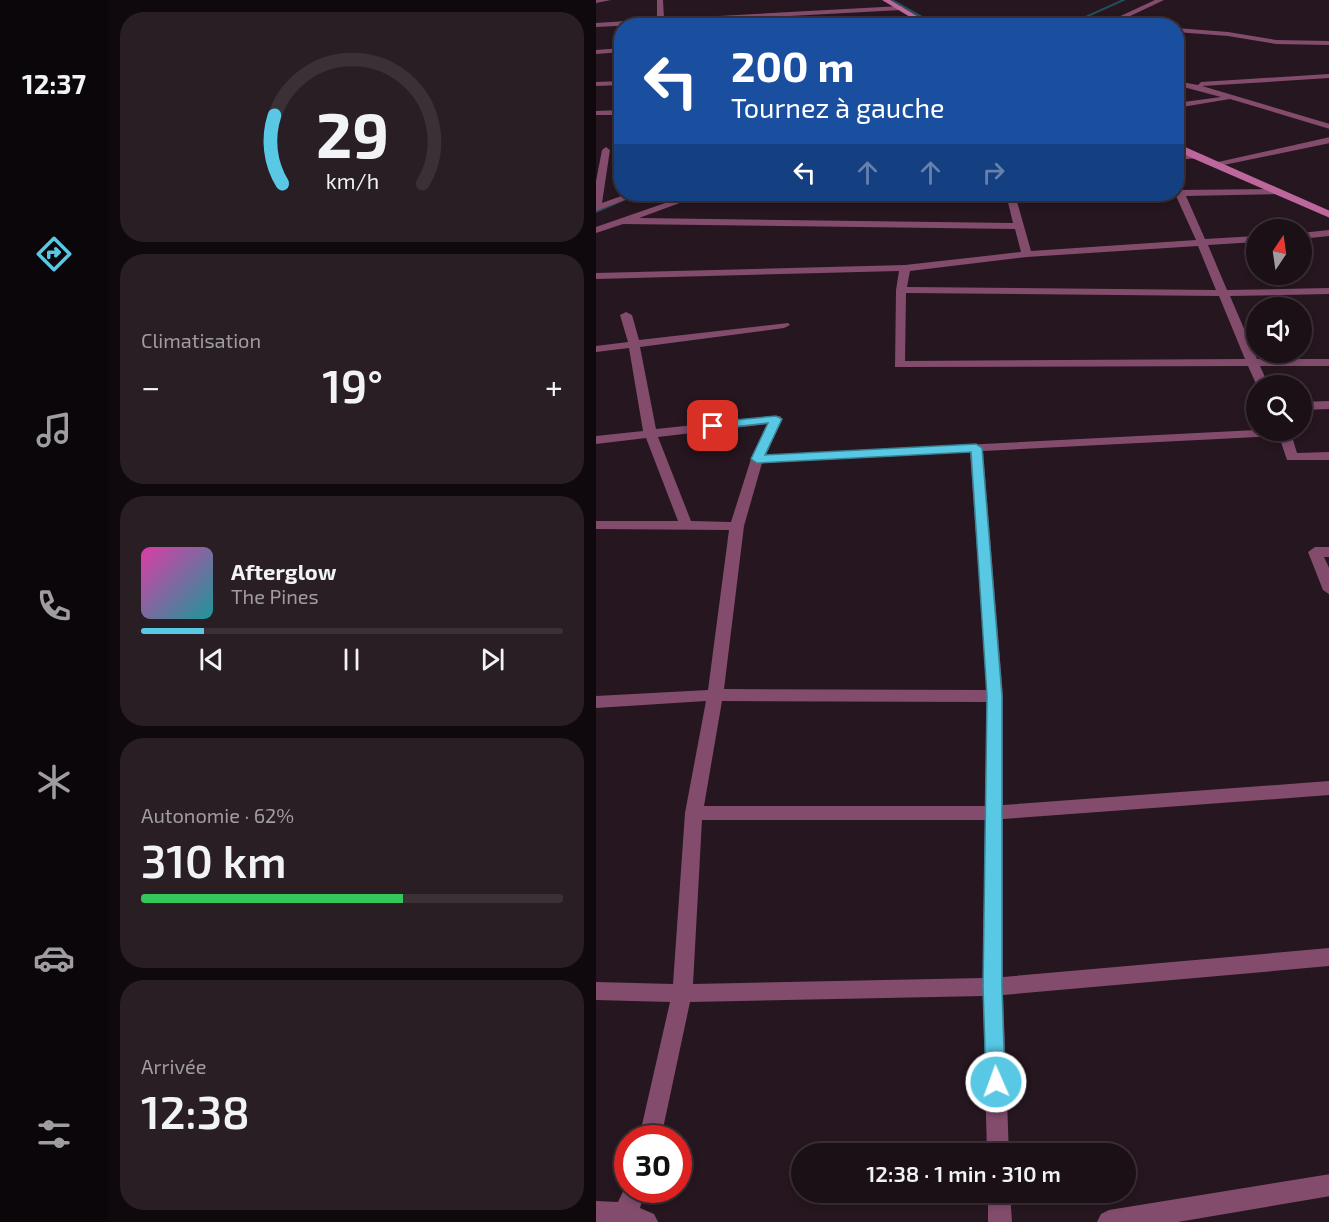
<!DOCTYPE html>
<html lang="fr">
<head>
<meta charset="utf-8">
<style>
	:root { --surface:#1c1017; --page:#291e24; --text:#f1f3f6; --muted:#a09da1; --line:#3a3036; --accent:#58c8e4 }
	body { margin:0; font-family:"Exo 2",sans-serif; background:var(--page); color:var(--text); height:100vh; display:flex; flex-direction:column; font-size:22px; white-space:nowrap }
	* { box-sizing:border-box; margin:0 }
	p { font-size:20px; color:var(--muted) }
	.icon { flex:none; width:33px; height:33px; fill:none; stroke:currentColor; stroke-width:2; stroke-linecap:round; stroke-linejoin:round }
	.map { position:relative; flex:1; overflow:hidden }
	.drawer { display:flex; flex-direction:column; gap:12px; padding:12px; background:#0f090d; width:488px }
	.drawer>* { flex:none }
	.hud { position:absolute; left:18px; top:18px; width:570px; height:183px; border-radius:24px; box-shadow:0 3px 9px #0003,0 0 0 2px var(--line); background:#1a4fa0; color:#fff; overflow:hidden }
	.needle { width:39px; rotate:13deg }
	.buttons { position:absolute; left:650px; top:219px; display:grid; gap:12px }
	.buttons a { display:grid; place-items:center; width:66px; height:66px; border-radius:50%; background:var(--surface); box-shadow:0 3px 9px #0003,0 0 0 2px var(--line); font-size:30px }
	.speed { position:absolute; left:18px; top:1125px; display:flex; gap:12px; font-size:30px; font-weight:700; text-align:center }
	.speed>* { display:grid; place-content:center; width:78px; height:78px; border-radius:50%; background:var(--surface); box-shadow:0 3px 9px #0003,0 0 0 2px var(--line); line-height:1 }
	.speed .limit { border:9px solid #d22; background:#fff; color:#111 }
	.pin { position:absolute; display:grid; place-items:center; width:51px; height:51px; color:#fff; margin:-26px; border-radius:12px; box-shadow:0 3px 9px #0006 }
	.me { position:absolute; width:66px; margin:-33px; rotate:358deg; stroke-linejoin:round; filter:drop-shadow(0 0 4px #0008) }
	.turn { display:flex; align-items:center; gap:21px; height:126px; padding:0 18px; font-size:27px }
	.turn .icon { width:78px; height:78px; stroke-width:2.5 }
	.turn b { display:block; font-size:42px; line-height:51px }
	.lanes { display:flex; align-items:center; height:57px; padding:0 18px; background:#0003; justify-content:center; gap:30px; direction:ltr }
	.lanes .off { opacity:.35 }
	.big { font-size:45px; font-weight:600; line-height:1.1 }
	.drawer .card { flex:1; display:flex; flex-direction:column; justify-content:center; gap:9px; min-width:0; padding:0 21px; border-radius:24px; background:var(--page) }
	.drawer .dial { align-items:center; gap:0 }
	.dial svg { height:156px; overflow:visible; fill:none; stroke:var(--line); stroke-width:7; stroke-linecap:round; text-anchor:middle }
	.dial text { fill:var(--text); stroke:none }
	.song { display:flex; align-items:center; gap:18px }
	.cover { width:72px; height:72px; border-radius:9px; background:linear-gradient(135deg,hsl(320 70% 55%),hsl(180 70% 35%)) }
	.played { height:6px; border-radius:3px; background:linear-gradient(90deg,var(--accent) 15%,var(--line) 15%) }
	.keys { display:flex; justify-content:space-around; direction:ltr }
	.heat { display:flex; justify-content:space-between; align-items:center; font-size:33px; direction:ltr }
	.charge { height:9px; border-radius:4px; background:linear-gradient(90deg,#34c759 62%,var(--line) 0) }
	.trip { position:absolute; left:195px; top:1143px; width:345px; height:60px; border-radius:30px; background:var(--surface); box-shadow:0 3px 9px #0003,0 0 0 2px var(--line); font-weight:600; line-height:60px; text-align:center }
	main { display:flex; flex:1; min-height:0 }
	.tab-bar { display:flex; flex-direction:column; width:108px; justify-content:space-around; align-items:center; background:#0b0609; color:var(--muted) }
	.tab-bar .icon { width:42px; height:42px }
	.tab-bar .current { color:var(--accent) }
	.tab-bar b { font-size:27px; color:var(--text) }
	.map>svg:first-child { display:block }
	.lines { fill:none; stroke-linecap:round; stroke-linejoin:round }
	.stream { fill:#234f5a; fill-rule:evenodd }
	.street { fill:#834c6d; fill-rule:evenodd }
	.secondary { fill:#be679c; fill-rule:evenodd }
	.route { fill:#58c8e4; stroke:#398294; stroke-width:1.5 }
</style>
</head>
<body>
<main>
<nav class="tab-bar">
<b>12:37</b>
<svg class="icon current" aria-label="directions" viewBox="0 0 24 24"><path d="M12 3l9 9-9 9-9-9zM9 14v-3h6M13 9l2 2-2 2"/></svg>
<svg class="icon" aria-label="music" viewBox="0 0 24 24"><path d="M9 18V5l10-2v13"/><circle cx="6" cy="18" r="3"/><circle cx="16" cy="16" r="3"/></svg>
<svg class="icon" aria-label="phone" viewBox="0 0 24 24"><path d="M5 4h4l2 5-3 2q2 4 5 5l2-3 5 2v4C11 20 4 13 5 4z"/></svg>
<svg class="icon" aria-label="climate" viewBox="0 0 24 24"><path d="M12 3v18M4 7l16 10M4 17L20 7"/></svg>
<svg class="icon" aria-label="car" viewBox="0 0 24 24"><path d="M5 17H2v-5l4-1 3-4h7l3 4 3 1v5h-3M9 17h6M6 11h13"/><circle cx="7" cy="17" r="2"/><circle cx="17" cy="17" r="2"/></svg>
<svg class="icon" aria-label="filters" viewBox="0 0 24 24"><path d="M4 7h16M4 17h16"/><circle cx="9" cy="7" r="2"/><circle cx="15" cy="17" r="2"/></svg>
</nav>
<section class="drawer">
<div class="card dial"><svg viewBox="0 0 100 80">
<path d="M14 69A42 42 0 1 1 86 69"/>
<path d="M14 69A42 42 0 0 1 10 34" stroke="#58c8e4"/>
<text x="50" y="56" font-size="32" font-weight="700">29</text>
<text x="50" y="72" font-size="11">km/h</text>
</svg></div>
<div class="card"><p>Climatisation</p>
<div class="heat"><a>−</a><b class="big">19°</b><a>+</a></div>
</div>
<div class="card">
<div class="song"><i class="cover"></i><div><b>Afterglow</b><p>The Pines</p></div></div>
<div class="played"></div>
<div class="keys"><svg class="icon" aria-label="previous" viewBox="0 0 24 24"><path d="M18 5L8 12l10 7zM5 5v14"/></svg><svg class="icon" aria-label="pause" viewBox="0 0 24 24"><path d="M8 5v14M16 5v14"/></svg><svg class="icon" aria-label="next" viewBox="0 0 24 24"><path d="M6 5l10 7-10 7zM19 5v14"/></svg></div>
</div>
<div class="card"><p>Autonomie · 62%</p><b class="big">310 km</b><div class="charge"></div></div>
<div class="card"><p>Arrivée</p><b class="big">12:38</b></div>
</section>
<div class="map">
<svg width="734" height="1222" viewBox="0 0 734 1222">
	<rect width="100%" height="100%" fill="#26161f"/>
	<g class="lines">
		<!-- stream -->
		<g class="stream">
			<polygon points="293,0 298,0 344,26 339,26"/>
			<polygon points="525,0 530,0 472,26 467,26"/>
			<polygon points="39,194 44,194 0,213 0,210"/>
		</g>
		<!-- street -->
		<g class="street">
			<polygon points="0,0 15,0 0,3"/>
			<polygon points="61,0 67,0 68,19 305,6 308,8 305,10 68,23 69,26 61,24 0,27 0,23 61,19"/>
			<polygon points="559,0 568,0 513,26 503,26"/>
			<polygon points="580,28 632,32 680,40 734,41 734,45 680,44 632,36 580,32"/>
			<polygon points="26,48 26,52 0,54 0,50"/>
			<polygon points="734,74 734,78 606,86 734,124 734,129 634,99 580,108 580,103 625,97 580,85 580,81 602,85 605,82"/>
			<polygon points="26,81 26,85 0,86 0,82"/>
			<polygon points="26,110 26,115 0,115 0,111"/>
			<polygon points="734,137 734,143 618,167 613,164"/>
			<polygon points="10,147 14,150 6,203 31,194 44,194 0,211 0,181 6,150"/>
			<polygon points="599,153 602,154 602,158 580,160 580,154"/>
			<path d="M 683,189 L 686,190 L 686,194 L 590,196 L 609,239 L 660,236 L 660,242 L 612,245 L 631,290 L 734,288 L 734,294 L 634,296 L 661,359 L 734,359 L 734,366 L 664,366 L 673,386 L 661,386 L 652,366 L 299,367 L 300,290 L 303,271 L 0,279 L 0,273 L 309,265 L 425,252 L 419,229 L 27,224 L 0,233 L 0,227 L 95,194 L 108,194 L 43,218 L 417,223 L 410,194 L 580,194 L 580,190 ZM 580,196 L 600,240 L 435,251 L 420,198 ZM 602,246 L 620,290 L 311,287 L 314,271 L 431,257 ZM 310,293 L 623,296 L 649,359 L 309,361 Z"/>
			<polygon points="734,230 734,236 705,239 705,233"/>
			<path d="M 30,312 L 36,315 L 43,340 L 192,323 L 194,325 L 188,328 L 44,347 L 60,429 L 184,416 L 186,419 L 170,455 L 660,430 L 694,430 L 701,453 L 734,452 L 734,460 L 691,460 L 683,436 L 387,451 L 407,696 L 407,805 L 734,781 L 734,795 L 407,819 L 407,977 L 734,948 L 734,966 L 407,995 L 413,1154 L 391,1154 L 387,996 L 94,1002 L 65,1138 L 43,1138 L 74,1002 L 0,1000 L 0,982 L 77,984 L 89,813 L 110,701 L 0,708 L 0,696 L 112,690 L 133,530 L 0,529 L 0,521 L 82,521 L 50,438 L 0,444 L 0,436 L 47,431 L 33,348 L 0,352 L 0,346 L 32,342 L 24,315 ZM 172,424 L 155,459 L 135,522 L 95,521 L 62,437 ZM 374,452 L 391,690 L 128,689 L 148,526 L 166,463 ZM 126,701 L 391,702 L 389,806 L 108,806 ZM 106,820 L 389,820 L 387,978 L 97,984 Z"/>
			<polygon points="734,401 734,409 705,410 705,402"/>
			<polygon points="719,547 734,547 734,557 728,557 734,570 734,595 727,590 712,552"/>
			<polygon points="734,1174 734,1196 582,1222 501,1222 505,1214 513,1210"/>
			<polygon points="32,1181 32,1190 49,1190 44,1208 58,1214 62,1222 0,1222 0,1201 22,1202"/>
			<polygon points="392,1192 414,1192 416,1222 392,1222"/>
		</g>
		<!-- secondary -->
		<g class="secondary">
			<polygon points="286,0 294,0 338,26 329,26"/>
			<polygon points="580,143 734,211 734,218 596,158 580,150"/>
		</g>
	</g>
	<!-- route -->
	<polygon class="route" points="180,416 186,419 169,455 380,444 386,448 406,696 406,987 409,1082 406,1089 400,1091 393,1089 390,1082 387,987 391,696 375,452 161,463 155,459 172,423 117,429 111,426 117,422"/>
</svg>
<div class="buttons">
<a><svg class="needle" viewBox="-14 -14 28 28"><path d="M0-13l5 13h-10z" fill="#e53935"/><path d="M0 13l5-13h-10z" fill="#a09da1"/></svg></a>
<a><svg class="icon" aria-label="sound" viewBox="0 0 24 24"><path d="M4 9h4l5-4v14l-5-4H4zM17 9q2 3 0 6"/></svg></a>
<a><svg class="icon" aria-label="search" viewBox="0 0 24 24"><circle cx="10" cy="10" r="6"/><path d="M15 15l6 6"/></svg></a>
</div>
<div class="speed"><div class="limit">30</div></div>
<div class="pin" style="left:117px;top:426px;background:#d93025"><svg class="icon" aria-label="arrive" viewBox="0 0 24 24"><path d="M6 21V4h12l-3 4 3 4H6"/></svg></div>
<svg class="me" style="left:400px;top:1082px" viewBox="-20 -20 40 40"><circle r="17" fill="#58c8e4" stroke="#fff" stroke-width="3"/><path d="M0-11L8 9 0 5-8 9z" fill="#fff"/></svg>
<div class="trip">12:38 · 1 min · 310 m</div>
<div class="hud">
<div class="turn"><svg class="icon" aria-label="left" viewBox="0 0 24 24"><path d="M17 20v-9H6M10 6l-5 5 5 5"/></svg><div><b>200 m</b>Tournez à gauche</div></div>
<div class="lanes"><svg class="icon" aria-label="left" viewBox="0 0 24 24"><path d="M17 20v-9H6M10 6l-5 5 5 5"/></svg><svg class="icon off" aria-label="ahead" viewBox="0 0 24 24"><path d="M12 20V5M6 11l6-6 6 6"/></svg><svg class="icon off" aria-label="ahead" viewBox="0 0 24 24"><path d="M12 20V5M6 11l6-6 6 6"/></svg><svg class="icon off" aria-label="right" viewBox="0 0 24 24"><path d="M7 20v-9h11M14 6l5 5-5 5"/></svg></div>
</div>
</div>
</main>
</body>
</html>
